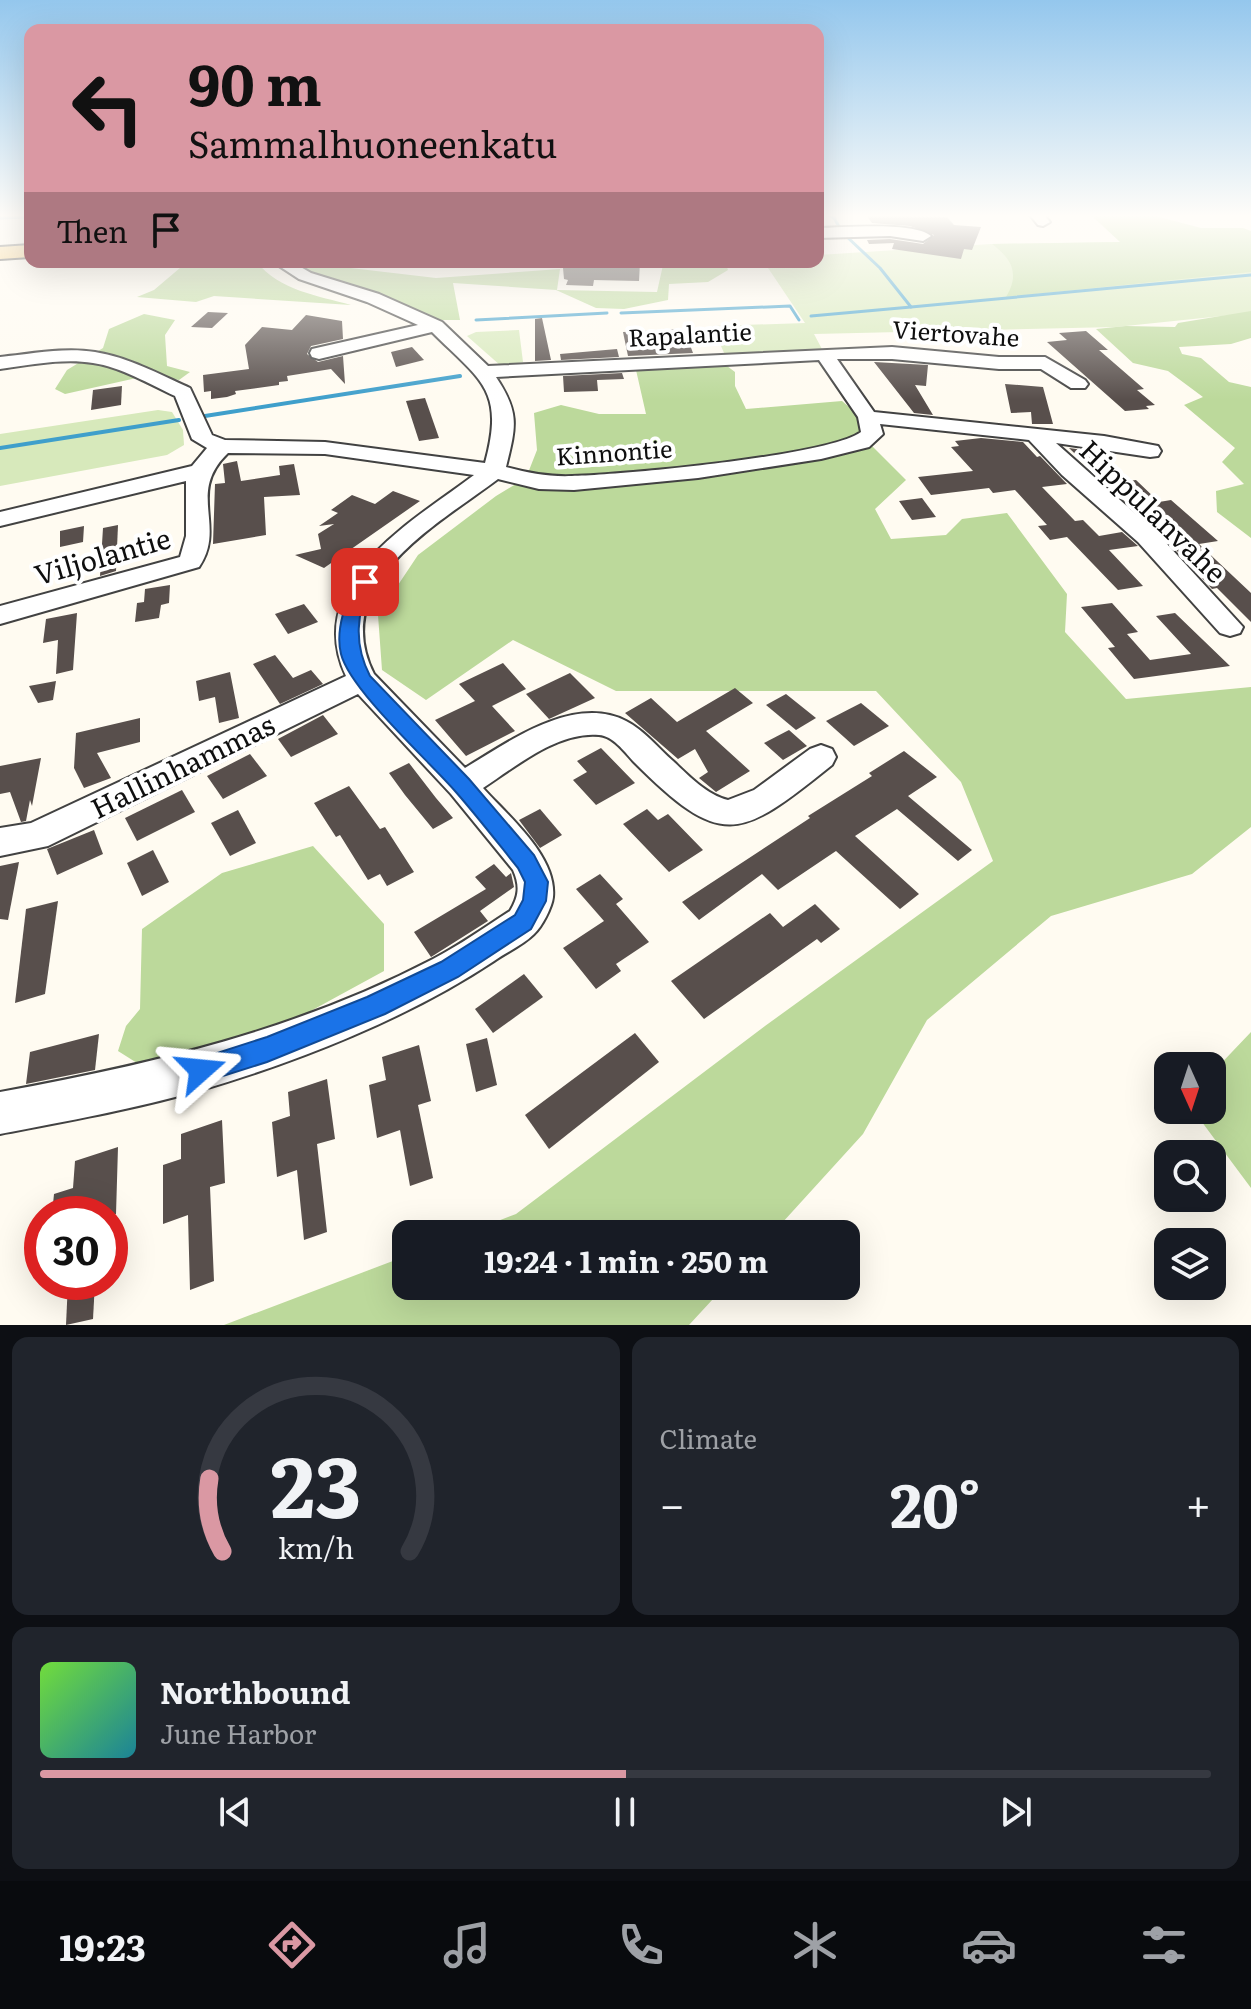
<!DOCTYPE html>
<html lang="en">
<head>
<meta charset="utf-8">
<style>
	:root { --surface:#171b24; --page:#20242c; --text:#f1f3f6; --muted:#9ea1a6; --line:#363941; --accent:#da98a3 }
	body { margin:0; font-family:Literata,serif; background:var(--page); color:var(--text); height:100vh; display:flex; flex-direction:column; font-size:30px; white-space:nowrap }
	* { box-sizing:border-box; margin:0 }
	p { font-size:26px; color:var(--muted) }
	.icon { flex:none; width:44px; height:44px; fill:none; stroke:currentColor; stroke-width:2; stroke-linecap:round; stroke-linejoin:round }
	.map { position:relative; height:1325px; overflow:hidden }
	.drawer { display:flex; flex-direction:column; gap:12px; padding:12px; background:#0d0f14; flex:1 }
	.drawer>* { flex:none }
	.top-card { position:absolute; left:24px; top:24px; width:800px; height:244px; border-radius:16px; box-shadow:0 8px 32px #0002; background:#da98a3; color:#111; overflow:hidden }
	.needle { width:52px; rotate:177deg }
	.fabs { position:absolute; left:1154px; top:1052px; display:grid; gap:16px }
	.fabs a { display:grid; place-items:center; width:72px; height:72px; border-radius:16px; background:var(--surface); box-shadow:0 8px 32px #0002; font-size:40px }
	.speed { position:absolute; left:24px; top:1196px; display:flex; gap:16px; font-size:40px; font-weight:700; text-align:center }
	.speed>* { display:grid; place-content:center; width:104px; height:104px; border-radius:50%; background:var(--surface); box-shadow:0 8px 32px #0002; line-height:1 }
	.speed .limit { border:12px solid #d22; background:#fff; color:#111 }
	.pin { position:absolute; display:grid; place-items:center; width:68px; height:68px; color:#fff; margin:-34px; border-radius:16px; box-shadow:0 4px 12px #0006 }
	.me { position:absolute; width:88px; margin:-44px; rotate:72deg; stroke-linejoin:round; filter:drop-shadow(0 0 6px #0008) }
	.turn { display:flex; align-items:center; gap:28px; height:168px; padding:0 32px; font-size:36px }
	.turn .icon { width:104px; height:104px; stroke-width:2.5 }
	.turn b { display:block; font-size:56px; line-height:68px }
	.then { display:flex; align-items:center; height:76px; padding:0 32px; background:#0003; gap:16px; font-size:30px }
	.big { font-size:60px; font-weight:700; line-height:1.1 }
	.drawer .card { flex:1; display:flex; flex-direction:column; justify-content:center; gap:12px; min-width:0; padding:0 28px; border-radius:16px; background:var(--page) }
	.drawer .dial { align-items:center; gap:0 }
	.dial svg { height:208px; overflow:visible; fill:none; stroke:var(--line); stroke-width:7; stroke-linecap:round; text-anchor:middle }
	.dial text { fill:var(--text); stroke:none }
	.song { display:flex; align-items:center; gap:24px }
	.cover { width:96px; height:96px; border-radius:12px; background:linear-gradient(135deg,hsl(100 70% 55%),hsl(190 70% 35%)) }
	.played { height:8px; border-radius:4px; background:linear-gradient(90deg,var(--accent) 50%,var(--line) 50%) }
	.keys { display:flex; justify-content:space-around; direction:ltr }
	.heat { display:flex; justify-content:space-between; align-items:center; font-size:44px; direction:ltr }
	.drawer .tiles { flex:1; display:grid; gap:12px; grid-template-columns:1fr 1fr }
	.card:last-child { grid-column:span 2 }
	.trip { position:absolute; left:392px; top:1220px; width:468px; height:80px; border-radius:16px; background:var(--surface); box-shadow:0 8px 32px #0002; font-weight:700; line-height:80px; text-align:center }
	.tabs { display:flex; height:128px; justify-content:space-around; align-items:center; background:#090b0e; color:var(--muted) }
	.tabs .icon { width:56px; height:56px }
	.tabs .on { color:var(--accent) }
	.tabs b { font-size:36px; color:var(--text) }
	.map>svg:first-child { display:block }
	.green { fill:#d7e9bb }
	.forest { fill:#bcd99b }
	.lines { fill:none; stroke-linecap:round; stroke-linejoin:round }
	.stream-far1 { stroke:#3f9fcb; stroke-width:3 }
	.stream { stroke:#3f9fcb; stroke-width:4 }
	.building { fill:#584f4c }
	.minor-casing { stroke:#424242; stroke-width:4 }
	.major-casing { stroke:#202020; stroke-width:4 }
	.minor { fill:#fff; fill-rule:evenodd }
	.major { fill:#f5c86b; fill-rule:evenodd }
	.route { fill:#1a73e8; stroke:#114b97; stroke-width:2 }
	.labels { text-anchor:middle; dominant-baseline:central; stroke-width:8; stroke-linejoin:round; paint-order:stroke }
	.far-street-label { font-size:24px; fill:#0f0f0f; stroke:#fff }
	.street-label { font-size:28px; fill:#0f0f0f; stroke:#fff }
</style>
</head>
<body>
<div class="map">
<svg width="1251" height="1325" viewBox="0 0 1251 1325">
	<rect width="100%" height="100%" fill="#fffbf1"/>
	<!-- green -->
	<g class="green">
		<polygon points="1121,242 1251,243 1251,313 1116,327 814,334 823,351 725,355 712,326 805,323 764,262 818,262 818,255 991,244"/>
		<polygon points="519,330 523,362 501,366 467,336 476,332"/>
		<polygon points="158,410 172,412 183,430 184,445 167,455 0,486 0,434"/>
	</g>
	<!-- forest -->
	<g class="forest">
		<path d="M 1091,215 L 1152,215 L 1201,228 L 1243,228 L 1251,231 L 1251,272 L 1006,297 C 1020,274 1012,259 992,244 L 1120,242 Z"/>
		<path d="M 187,262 L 257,262 C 278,290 319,296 351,305 L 214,296 L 196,302 L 137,297 L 154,290 Z"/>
		<polygon points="294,262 337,262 342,267 436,278 560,269 557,290 657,292 663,265 725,262 728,270 708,282 669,284 668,300 624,309 596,308 556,290 453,283 460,320 437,320 380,295 314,276"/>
		<polygon points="1251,311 1251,338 1231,344 1179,347 1182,354 1201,358 1229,382 1251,387 1251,538 1217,512 1216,491 1244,484 1222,462 1235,448 1184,405 1203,397 1168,371 1133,363 1096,329 1126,326 1175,327 1178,323"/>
		<polygon points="144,314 175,320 165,335 167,366 190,372 179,380 150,375 65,394 55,389 67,370 103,348 109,329"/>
		<polygon points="727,366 735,372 735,386 746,409 842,401 870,425 867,441 906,480 875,509 891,539 946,535 962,519 1007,513 1067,594 1065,632 1126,699 1251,687 1251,827 1192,874 1051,916 927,1020 863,1134 772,1234 464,1234 516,1214 765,1026 993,861 961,782 876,691 616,691 513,640 426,700 382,670 378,615 418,555 496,496 526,478 537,450 534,413 561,405 599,414 646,414 636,370"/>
		<polygon points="313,846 384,924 384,971 296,1019 200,1051 137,1063 118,1051 126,1026 140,1009 142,929 222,873"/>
		<polygon points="1251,1032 1251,1188 1193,1110 1212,1110 1212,1073"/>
		<polygon points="406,1256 406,1286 725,1286 689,1325 224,1325"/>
	</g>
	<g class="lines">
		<!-- stream-far1 -->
		<g class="stream-far1">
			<polyline points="828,215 834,218 841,230"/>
			<polyline points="0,218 30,217"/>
			<polyline points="845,235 880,268 911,307 1251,275"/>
			<polyline points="621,313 790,306 799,320"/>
			<polyline points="811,316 911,307"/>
			<polyline points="476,320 607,313"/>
		</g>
		<!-- stream -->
		<g class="stream">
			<polyline points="205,416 460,376"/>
			<polyline points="0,448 179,420"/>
		</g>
	</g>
	<!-- building -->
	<g class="building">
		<polygon points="867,216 947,217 954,225 981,227 972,250 964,249 961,259 892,249 894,243 869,244 867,240 890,239 923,244 934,235 910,226 872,223"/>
		<polygon points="615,262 640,262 639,281 594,280 593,286 566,285 568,280 564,279 563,268 615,264"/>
		<polygon points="208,312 228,313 212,328 191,327"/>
		<polygon points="306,315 342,321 343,339 311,346 307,354 318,362 343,356 345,384 331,369 287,376 288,381 279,382 279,385 235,391 236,394 227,397 211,399 211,391 204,392 203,375 249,369 245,345 262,327 292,330"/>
		<polygon points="542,318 551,360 535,361 535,319"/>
		<polygon points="684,329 693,353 628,356 623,332"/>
		<polygon points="1086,331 1108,350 1099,350 1144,389 1137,390 1155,405 1146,406 1149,409 1125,411 1047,342 1067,340 1059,333"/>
		<polygon points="412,347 424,360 396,367 391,352"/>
		<polygon points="617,349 619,357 561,360 560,354"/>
		<polygon points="874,362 928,365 926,386 915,385 933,415 914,413"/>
		<polygon points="622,373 624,379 597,380 598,391 564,392 563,376"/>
		<polygon points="1005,384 1043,387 1053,424 1032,424 1031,412 1011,413"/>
		<polygon points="122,386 121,405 91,410 93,390"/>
		<polygon points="425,398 439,438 419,441 406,401"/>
		<polygon points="981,438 1023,442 1037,457 1040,456 1067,484 1042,487 1075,521 1083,520 1099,536 1122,532 1138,546 1109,550 1143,586 1118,590 1067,537 1050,540 1038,526 1047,525 1015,490 993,493 989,488 931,495 918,477 973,471 951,447 959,446 955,441"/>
		<polygon points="1069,448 1091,451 1119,477 1101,479"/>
		<polygon points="237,461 241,481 280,475 279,466 294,464 300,495 264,497 266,535 213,544 215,484 225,483 223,464"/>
		<polygon points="1136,480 1159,502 1171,500 1218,541 1199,544 1251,593 1251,622 1217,588 1212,589 1166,539 1182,536 1152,510 1140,511 1111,483"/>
		<polygon points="393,491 420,501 324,568 295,555 321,549 318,534 334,524 319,526 338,513 331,510 352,495 375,504"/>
		<polygon points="922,498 936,517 912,520 899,501"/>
		<polygon points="118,525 116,571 100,576 103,528"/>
		<polygon points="84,526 83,542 60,547 60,531"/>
		<polygon points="170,585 169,603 161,605 159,618 135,622 137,603 144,602 145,589"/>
		<polygon points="1112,603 1138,632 1127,634 1150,660 1191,654 1156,616 1175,613 1230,666 1134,679 1108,648 1115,647 1081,607"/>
		<polygon points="304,604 318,622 288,634 275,614"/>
		<polygon points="77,613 73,670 56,674 58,640 43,643 46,619"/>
		<polygon points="275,655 293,678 311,670 323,684 280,704 253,664"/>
		<polygon points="503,663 526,689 492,706 515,731 466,756 435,720 475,701 459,684"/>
		<polygon points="230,672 239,718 219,723 215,697 199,701 196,681"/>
		<polygon points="570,673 595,698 549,719 526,694"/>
		<polygon points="56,681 53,700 38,703 29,686"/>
		<polygon points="735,688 753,703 706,731 750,771 716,792 699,778 708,772 695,749 678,759 625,713 651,698 677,722"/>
		<polygon points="786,694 816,718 796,730 766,705"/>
		<polygon points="861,703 889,726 854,746 826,721"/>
		<polygon points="323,715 338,734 291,757 278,739"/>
		<polygon points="140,718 140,742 97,753 111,778 84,788 74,768 76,733"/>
		<polygon points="789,730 807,746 783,760 764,743"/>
		<polygon points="601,748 635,783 596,805 573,780 587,772 577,761"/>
		<polygon points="904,751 937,777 908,796 972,850 958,861 897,809 855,836 919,894 900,909 836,851 778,890 762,874 699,920 682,902 810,818 808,816 872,776 869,773"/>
		<polygon points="250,754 267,776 223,799 207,776"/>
		<polygon points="41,758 32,806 30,800 26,821 21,822 10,792 0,794 0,766"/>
		<polygon points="409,763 436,798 453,818 433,829 405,795 389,773"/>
		<polygon points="349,786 380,829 385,827 414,872 387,886 380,874 368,880 340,835 336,837 314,803"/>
		<polygon points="182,790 195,812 137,841 125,818"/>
		<polygon points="540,809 562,835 540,848 519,820"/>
		<polygon points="647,809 658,820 668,814 703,850 669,872 623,824"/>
		<polygon points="238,810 256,843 230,856 211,823"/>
		<polygon points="94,830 103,854 57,875 47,849"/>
		<polygon points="153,850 169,882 142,896 127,863"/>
		<polygon points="19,862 8,920 0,919 0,866"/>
		<polygon points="494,864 506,877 511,873 514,887 480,911 488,921 431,957 414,932 486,889 475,877"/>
		<polygon points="600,874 623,899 616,904 649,942 616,964 621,971 596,989 563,948 604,921 576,889"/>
		<polygon points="58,901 45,994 15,1003 26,909"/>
		<polygon points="815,904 840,929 821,943 817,939 704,1019 671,981 770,913 783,927"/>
		<polygon points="524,974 543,997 493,1033 475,1009"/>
		<polygon points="635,1033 659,1062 549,1149 525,1115"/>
		<polygon points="99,1034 95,1070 26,1084 30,1052"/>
		<polygon points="487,1038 497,1085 476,1092 466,1044"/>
		<polygon points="419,1045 431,1101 418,1105 433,1178 410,1186 400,1130 377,1138 369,1085 386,1080 382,1057"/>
		<polygon points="327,1079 335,1139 317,1144 327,1232 304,1240 297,1170 277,1177 272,1122 290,1116 288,1092"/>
		<polygon points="222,1120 225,1183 210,1187 214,1281 190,1290 188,1215 163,1224 163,1165 181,1159 181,1134"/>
		<polygon points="118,1147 116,1214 52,1214 54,1194 73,1188 75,1161"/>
		<polygon points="68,1282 95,1282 93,1319 66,1325"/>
	</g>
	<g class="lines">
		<!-- minor casing -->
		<g class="minor-casing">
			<g id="minor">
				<polygon points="1030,215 1044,215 1050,222 1043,226 1038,225"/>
				<path d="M 818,228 C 843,228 912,221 931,236 L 923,241 L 890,236 L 818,238 Z"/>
				<path d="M 273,262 L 292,262 L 311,273 L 379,294 L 442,322 L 488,366 L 892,347 L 999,357 L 1045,357 L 1085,380 L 1088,384 L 1085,388 L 1071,388 L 1041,369 L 999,369 L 892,359 L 837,359 L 874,412 L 1104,436 L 1158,446 L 1161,451 L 1158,456 L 1150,457 L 1056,443 L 1156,532 L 1243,627 L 1240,633 L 1230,636 L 1220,633 L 1138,542 L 1062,475 L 1029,440 L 880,424 L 883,434 L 869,447 L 821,459 L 698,478 L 574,490 L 539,489 L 498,479 C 437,525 328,583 374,674 L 465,768 C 508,742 574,694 626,721 C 644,730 658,748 673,761 C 689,776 707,795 728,800 L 754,790 L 810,749 L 821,745 L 832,749 L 836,757 L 832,765 C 738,841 721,849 633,761 C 624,751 613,736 599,735 C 558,731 515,767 483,788 C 508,816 557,856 553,897 C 552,907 542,927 534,934 C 523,945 507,952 494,961 C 408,1018 300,1061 201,1090 C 135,1109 67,1121 0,1134 L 0,1092 C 152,1064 295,1031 433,959 C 460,945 485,927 510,911 C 519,896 520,886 513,870 L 451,794 L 358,694 L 48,846 L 0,856 L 0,828 L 31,823 L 346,676 C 302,582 412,522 474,475 L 325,454 L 228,453 C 186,493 227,526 199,567 L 0,624 L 0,606 L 180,557 L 186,536 L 186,481 L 0,526 L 0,512 L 192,466 L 207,448 L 192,439 L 175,396 C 149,384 121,367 93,363 C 63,358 30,365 0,369 L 0,357 C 31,354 64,347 95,352 C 128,357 159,374 190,388 L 212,435 L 225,440 L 325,442 L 485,463 C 505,389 481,381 432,332 L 319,359 L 312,357 L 310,353 L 312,349 L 418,325 L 367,302 L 299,279 ZM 819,360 L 858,417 L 861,432 C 828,456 621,475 572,476 C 549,477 528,473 506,467 C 516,426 520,413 496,377 Z"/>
			</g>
		</g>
		<!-- major casing -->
		<g class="major-casing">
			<polygon id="major" points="30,245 30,257 0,259 0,247"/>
		</g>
		<!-- minor -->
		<use href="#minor" class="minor"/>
		<!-- major -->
		<use href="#major" class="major"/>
	</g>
	<!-- sky -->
	<linearGradient id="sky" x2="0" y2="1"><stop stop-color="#94c7ed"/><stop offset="0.54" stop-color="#fffdf9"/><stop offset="1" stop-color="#fffdf9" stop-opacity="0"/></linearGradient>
	<rect width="1251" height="400" fill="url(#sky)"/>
	<!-- route -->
	<path class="route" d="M 365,577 L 373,582 C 355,612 354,645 370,676 L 469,779 L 534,855 L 548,882 L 546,901 L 531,929 L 458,977 L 385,1014 L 267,1062 L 201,1083 L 192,1079 L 188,1070 L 192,1061 L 267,1037 L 367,997 L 441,962 L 515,915 L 523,900 L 525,882 L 518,868 C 497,842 477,816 455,791 C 428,760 350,690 341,654 C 335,630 346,598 359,578 Z"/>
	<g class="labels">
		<!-- far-street labels -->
		<g class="far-street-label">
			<text transform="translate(956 332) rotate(4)">Viertovahe</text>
			<text transform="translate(690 333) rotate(-3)">Rapalantie</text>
			<text transform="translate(614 451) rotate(-4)">Kinnontie</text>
		</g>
		<!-- street labels -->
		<g class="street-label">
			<text transform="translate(1154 510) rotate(44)">Hippulanvahe</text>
			<text transform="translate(102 555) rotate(-16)">Viljolantie</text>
			<text transform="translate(182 765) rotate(-26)">Hallinhammas</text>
		</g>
	</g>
</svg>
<div class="fabs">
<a><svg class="needle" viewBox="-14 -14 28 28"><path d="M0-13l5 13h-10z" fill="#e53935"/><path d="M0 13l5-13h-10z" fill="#9ea1a6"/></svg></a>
<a><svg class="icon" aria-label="search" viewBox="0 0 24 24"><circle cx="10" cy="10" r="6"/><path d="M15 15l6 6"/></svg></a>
<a><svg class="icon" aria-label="layers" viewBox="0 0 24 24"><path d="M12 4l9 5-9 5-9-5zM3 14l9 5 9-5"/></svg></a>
</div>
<div class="speed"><div class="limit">30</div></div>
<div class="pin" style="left:365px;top:582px;background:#d93025"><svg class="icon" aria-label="arrive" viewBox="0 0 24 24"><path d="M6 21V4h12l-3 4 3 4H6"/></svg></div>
<svg class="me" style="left:201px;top:1070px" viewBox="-20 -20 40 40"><path d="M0-17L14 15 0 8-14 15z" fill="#1a73e8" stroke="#fff" stroke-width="4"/></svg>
<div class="trip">19:24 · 1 min · 250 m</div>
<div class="top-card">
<div class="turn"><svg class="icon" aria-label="left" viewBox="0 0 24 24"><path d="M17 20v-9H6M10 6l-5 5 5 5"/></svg><div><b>90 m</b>Sammalhuoneenkatu</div></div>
<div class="then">Then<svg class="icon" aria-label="arrive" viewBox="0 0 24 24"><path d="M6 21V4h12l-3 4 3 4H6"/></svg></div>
</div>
</div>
<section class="drawer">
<div class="tiles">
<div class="card dial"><svg viewBox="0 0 100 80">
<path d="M14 69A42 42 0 1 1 86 69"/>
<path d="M14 69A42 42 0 0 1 9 41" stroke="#da98a3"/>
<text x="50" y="56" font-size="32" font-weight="700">23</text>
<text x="50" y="72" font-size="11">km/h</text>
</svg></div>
<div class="card"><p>Climate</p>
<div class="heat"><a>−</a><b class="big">20°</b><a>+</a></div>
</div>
<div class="card">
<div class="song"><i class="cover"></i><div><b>Northbound</b><p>June Harbor</p></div></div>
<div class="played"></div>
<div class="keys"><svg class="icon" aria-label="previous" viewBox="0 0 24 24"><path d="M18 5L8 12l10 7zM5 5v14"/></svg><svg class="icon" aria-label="pause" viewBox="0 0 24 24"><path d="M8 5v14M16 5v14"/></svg><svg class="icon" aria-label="next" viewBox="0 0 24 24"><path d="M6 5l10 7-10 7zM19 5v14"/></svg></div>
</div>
</div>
</section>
<nav class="tabs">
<b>19:23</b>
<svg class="icon on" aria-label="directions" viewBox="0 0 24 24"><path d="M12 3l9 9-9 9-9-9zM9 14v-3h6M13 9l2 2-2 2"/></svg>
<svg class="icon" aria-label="music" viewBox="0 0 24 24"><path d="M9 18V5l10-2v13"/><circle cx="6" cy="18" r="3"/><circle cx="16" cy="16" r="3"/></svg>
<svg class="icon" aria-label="phone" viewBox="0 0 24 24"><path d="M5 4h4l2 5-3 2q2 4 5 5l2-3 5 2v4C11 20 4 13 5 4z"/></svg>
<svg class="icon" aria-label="climate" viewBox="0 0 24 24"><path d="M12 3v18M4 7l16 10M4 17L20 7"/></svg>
<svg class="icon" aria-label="car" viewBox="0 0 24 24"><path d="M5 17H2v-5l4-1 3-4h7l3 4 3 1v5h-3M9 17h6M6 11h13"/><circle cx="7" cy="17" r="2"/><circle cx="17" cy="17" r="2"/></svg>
<svg class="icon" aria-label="filters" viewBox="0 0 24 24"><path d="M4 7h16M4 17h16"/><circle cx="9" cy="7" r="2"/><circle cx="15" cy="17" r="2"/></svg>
</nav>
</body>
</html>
